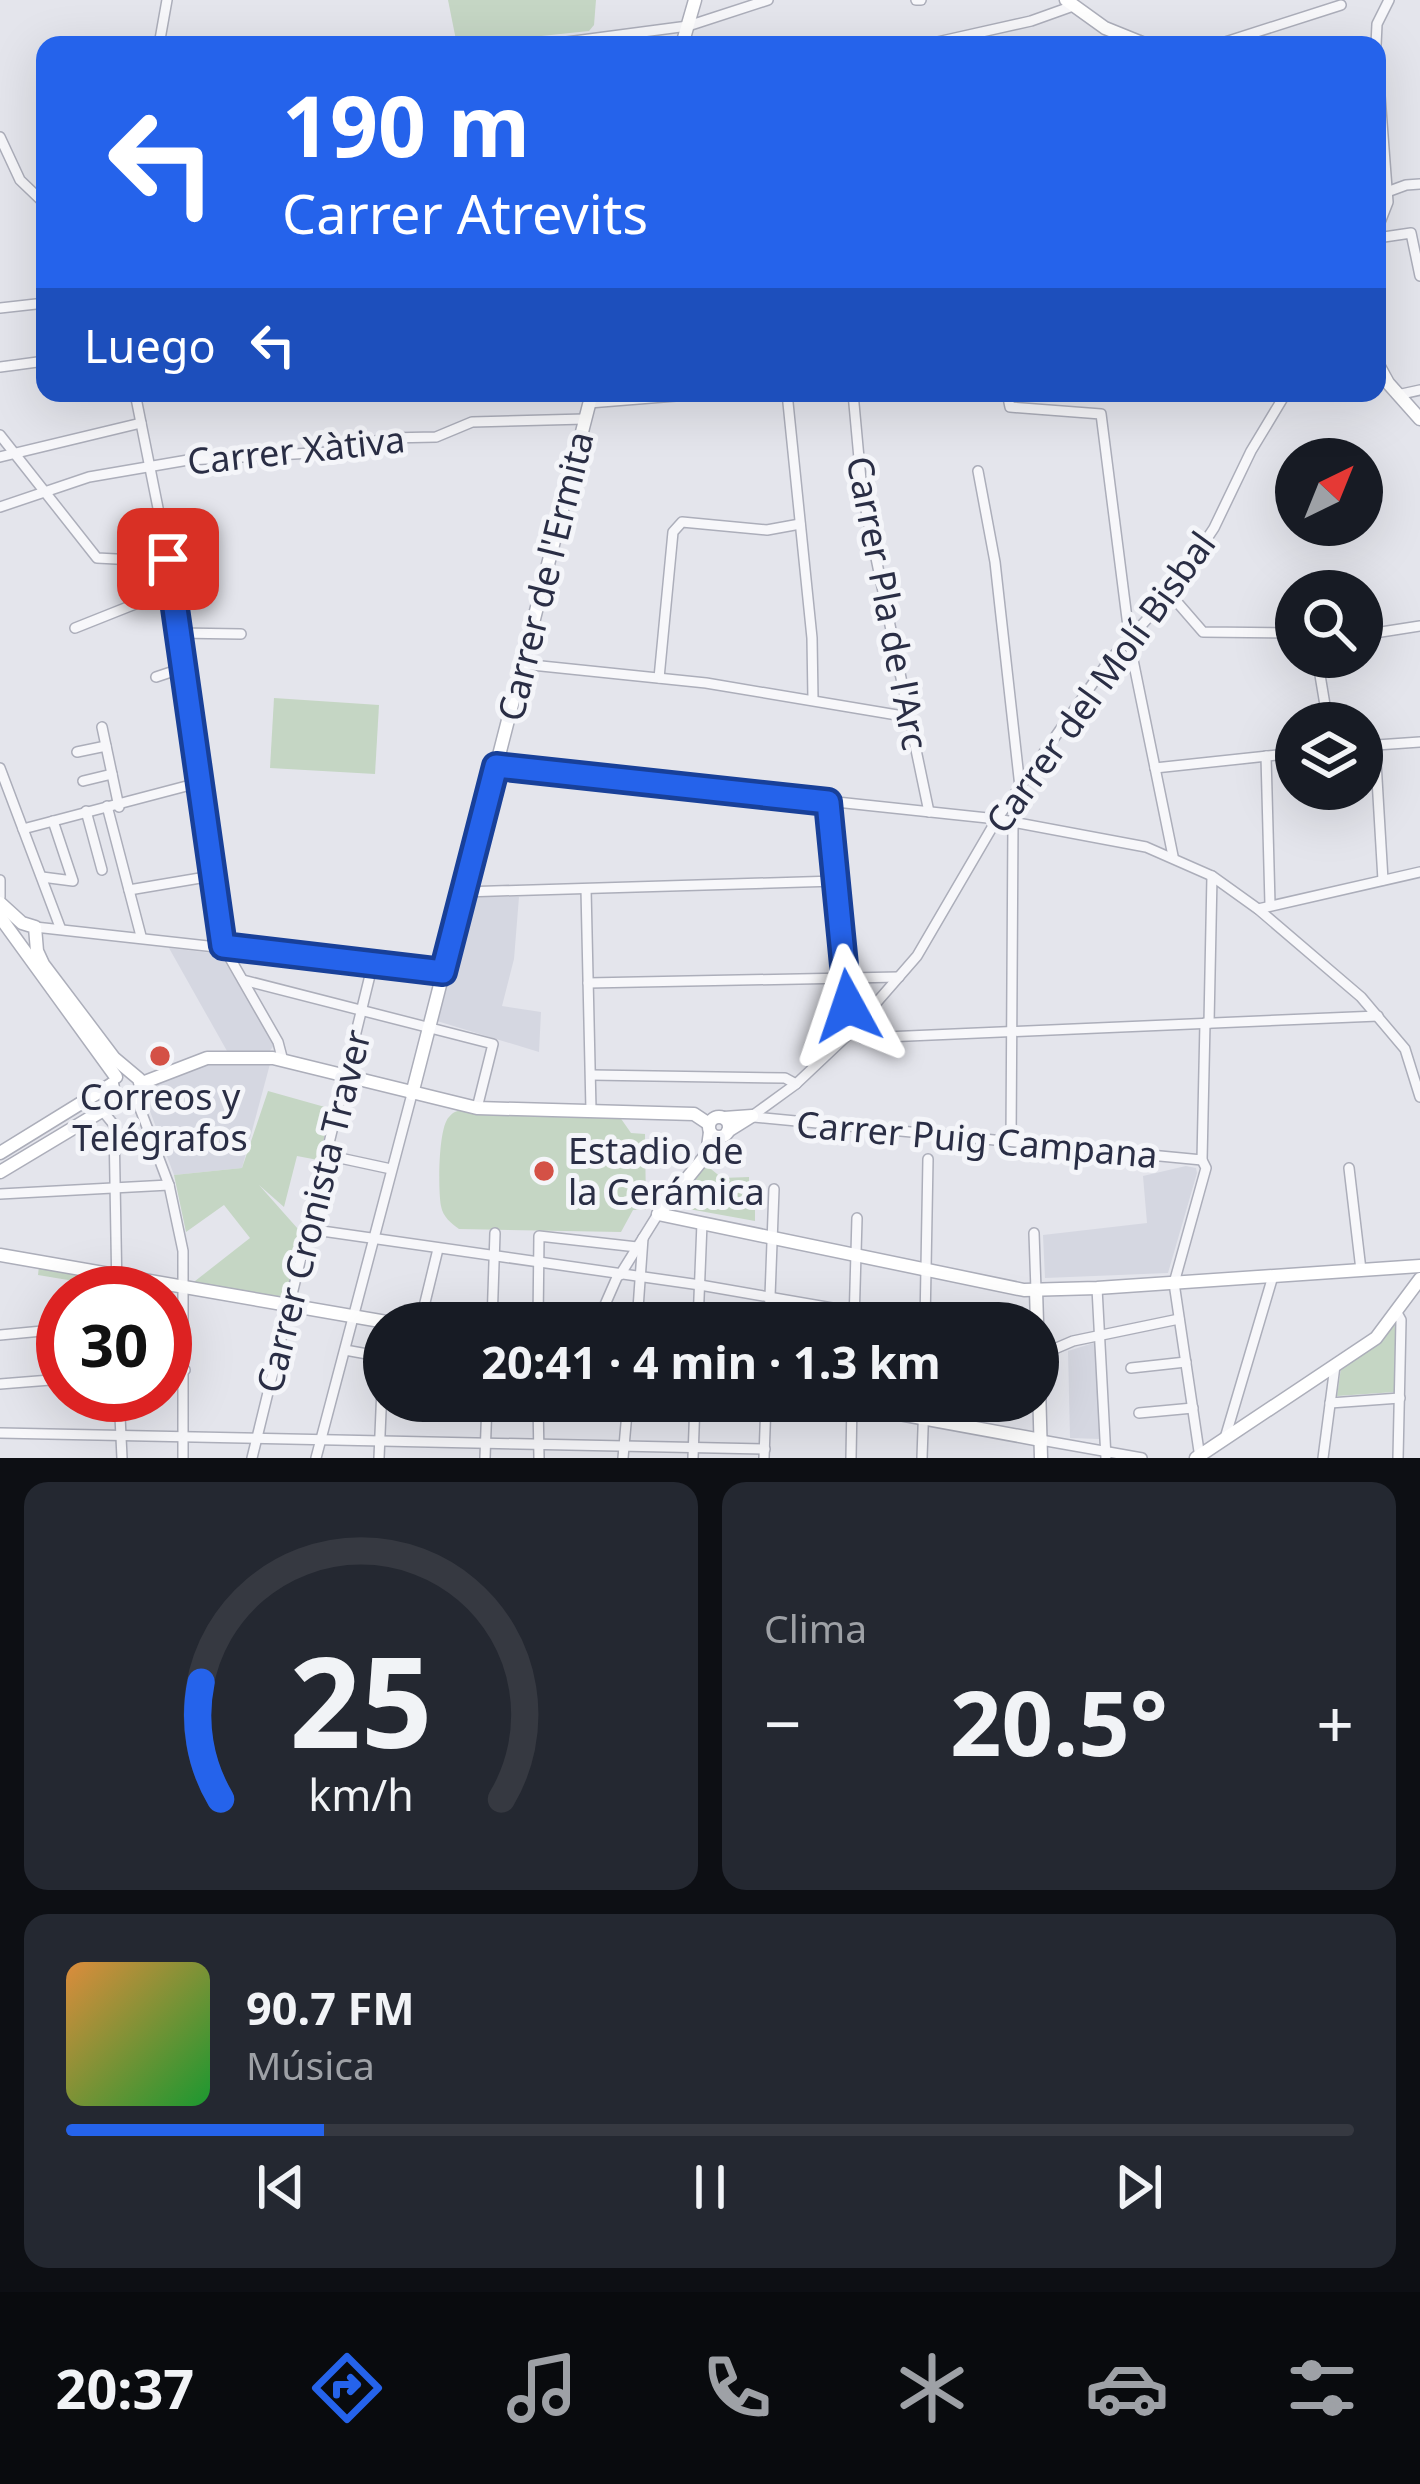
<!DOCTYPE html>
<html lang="es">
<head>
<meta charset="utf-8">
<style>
	:root { --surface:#171b24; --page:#242831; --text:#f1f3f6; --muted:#9ea1a6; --line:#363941; --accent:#2563eb }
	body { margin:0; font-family:"Noto Sans",sans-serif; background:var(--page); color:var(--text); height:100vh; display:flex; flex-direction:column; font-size:45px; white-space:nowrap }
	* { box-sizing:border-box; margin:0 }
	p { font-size:39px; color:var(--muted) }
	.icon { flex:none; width:66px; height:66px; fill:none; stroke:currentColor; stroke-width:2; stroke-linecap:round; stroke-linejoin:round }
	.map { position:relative; height:1458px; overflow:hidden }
	.details { display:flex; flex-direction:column; gap:24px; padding:24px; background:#0d0f14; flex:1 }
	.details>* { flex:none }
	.guide { position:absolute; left:36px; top:36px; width:1350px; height:366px; border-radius:24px; box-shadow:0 12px 48px #0002; background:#2563eb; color:#fff; overflow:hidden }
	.needle { width:78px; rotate:43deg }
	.buttons { position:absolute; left:1275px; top:438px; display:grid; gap:24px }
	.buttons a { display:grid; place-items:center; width:108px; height:108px; border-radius:50%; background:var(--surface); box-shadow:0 12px 48px #0002; font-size:60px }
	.speed { position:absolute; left:36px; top:1266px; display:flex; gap:24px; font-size:60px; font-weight:700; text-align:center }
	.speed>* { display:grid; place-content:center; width:156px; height:156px; border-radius:50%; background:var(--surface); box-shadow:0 12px 48px #0002; line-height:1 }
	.speed .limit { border:18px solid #d22; background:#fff; color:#111 }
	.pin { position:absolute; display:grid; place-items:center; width:102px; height:102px; color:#fff; margin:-51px; border-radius:24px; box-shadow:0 6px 18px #0006 }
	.me { position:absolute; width:132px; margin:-66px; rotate:355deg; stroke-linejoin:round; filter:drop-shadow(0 0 9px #0008) }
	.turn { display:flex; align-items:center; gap:42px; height:252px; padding:0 48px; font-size:54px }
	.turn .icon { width:156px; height:156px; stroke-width:2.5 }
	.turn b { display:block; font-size:84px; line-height:102px }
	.then { display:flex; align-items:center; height:114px; padding:0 48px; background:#0003; gap:24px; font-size:45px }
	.big { font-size:90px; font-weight:700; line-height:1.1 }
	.details .tile { flex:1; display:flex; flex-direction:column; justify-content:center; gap:18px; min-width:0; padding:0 42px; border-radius:24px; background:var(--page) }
	.details .dial { align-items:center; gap:0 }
	.dial svg { height:312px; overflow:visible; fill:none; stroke:var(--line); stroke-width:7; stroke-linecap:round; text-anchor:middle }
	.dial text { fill:var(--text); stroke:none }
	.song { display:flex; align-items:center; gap:36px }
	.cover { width:144px; height:144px; border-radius:18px; background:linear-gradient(135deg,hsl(30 70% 55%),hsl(130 70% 35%)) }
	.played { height:12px; border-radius:6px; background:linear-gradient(90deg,var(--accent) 20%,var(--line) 20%) }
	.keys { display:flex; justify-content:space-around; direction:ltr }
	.heat { display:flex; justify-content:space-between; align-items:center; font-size:66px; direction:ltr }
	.details .tiles { flex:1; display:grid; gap:24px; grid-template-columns:1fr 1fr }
	.tile:last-child { grid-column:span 2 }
	.trip { position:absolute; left:363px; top:1302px; width:696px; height:120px; border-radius:60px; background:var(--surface); box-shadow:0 12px 48px #0002; font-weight:700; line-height:120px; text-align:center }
	.tab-bar { display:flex; height:192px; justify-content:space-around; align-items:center; background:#090b0e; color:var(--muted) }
	.tab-bar .icon { width:84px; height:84px }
	.tab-bar .current { color:var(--accent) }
	.tab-bar b { font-size:54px; color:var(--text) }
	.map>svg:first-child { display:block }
	.built { fill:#d5d7e1 }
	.green { fill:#c5d6c4 }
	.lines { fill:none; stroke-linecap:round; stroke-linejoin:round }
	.street-casing { stroke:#acaeba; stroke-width:12 }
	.secondary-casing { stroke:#acaeba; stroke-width:15 }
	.street { stroke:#f7f7fa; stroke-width:9 }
	.secondary { stroke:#fff; stroke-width:12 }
	.route-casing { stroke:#184099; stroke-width:30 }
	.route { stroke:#2563eb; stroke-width:21 }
	.poi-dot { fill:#d45146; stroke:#f4f5f9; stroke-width:4.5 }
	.labels { text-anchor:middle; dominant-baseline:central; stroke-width:10; stroke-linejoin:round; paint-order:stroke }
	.street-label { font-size:36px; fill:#2a2e45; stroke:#f4f5f9 }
	.poi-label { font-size:36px; fill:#2a2e45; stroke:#f4f5f9 }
</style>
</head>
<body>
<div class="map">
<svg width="1420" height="1458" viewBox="0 0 1420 1458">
	<rect width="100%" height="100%" fill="#e4e5ec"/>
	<!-- built -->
	<g class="built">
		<polygon points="471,896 519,897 514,959 502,1006 541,1012 539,1052 437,1021"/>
		<polygon points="169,948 220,954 275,1044 269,1052 227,1051"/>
		<polygon points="208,1062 270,1064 242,1168 174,1175 148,1106 148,1094 158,1084"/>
		<polygon points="1186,1166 1196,1168 1197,1173 1168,1273 1045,1278 1043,1235 1147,1223 1143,1176"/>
		<polygon points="1097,1342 1100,1439 1070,1438 1068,1351"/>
	</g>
	<!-- green -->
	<g class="green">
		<polygon points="448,0 596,0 594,25 589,31 457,45"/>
		<polygon points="274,698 379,705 375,774 270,768"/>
		<polygon points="268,1091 332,1109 318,1160 297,1156 284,1207 259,1185 306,1238 287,1301 190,1285 250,1238 224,1205 186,1232 174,1175 242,1168"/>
		<path d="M 467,1109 L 617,1113 L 631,1133 L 645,1134 L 646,1210 L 633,1210 L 621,1232 L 459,1229 C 451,1223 443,1217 441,1206 C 438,1190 438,1128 449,1117 C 455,1110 458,1111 467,1109 Z"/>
		<polygon points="706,1165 722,1178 749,1177 749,1185 755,1186 755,1221 672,1206"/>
		<polygon points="39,1266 110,1278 110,1287 38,1275"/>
		<polygon points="1398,1320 1395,1392 1337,1396 1341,1368 1380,1343"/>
	</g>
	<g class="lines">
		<!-- street casing -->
		<g class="street-casing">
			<g id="street">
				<polyline points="916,0 921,0"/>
				<polyline points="159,45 167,0"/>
				<polyline points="544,45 688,26 768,0"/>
				<polyline points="924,45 1031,21 1073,6"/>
				<polyline points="1216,45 1341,5"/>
				<polyline points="1376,45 1377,24 1389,0"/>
				<polyline points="1377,56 1388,202 1377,230"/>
				<polyline points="0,137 20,180 45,204"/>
				<polyline points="1387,192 1406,185 1420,184"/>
				<polyline points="1377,238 1411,233 1420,276"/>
				<polyline points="0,308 45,303"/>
				<polyline points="0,367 45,361"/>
				<polyline points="135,393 171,573 223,946 278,1042 283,1061"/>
				<polyline points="787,393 812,638 813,699"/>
				<polyline points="853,393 862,491 929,812"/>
				<polyline points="1007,393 1010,407 1101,414 1131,650 1173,856"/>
				<polyline points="1397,395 1420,390"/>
				<polyline points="589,403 713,393"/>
				<polyline points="0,435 97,558 135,560 166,551"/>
				<polyline points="0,457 141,423"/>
				<polyline points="978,471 995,562 1020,787"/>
				<polyline points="0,507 89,477 188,460 330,452 387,438 436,437 472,422 585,419"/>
				<polyline points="1170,594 1203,632 1296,633"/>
				<polyline points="75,628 173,589"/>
				<polyline points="178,633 241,634"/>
				<polyline points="1362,635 1420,626"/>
				<polyline points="1317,657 1328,723"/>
				<polyline points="522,664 706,683 909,717"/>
				<polyline points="156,677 183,668"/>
				<polyline points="659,678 673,532 682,522 767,530 800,524"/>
				<polyline points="102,727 119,807"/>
				<polyline points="1375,745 1383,880"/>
				<polyline points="1362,746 1420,742"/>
				<polyline points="77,752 106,746"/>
				<polyline points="1266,756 1270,904"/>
				<polyline points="496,766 997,819 1146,847 1212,876 1258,909 1361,997 1405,1049 1420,1097"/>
				<polyline points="0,768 60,927"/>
				<polyline points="1155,768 1296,753"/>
				<polyline points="83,781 112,774"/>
				<polyline points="828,802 850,1033 862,1038 1378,1016"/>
				<polyline points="107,806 141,936"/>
				<polyline points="86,811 102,870"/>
				<polyline points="23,829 198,783"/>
				<polyline points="42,877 73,881 53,821"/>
				<polyline points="0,880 0,897"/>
				<polyline points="586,889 591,1110"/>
				<polyline points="129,890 212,876"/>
				<polyline points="463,892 836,881"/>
				<polyline points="1258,909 1420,872"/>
				<polyline points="35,927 443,972"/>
				<polyline points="243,980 493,1044 477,1108"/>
				<polyline points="588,983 899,977"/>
				<polyline points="1209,1023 1212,876"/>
				<polyline points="591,1075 785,1078 796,1084"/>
				<polyline points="136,1098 169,1185 183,1251 183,1458"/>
				<polyline points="101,1109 114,1125 117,1293"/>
				<polyline points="752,1116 796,1084 850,1033 917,956 997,819 1108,662 1170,594 1214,528 1251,451 1286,393"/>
				<polyline points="754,1117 1202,1160"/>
				<polyline points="1011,1140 1013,822"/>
				<polyline points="707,1154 721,1137"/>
				<polyline points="326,1155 391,1169"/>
				<polyline points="1349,1168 1361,1270"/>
				<polyline points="0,1194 169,1185"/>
				<polyline points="308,1229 700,1285 919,1323"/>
				<polyline points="1034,1233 1036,1290"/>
				<polyline points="620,1275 658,1214"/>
				<polyline points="1097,1288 1106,1458"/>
				<polyline points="1396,1311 1401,1320 1398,1458"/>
				<polyline points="420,1323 438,1249"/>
				<polyline points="492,1323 495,1233"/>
				<polyline points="538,1323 539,1236 637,1247"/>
				<polyline points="597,1323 618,1275"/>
				<polyline points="637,1323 643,1238"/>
				<polyline points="698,1323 702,1223"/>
				<polyline points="769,1323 774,1189"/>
				<polyline points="854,1323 857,1218"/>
				<polyline points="925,1323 928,1159"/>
				<polyline points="0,1335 63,1329"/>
				<polyline points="345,1350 384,1357"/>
				<polyline points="1038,1356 1073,1341 1179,1319"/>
				<polyline points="1131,1368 1186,1362"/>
				<polyline points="165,1372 185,1370"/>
				<polyline points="0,1384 63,1379"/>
				<polyline points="119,1395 122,1458"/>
				<polyline points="538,1401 539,1458"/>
				<polyline points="1330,1403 1400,1398"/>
				<polyline points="1139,1413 1193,1408"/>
				<polyline points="0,1433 765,1449"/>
				<polyline points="1225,1438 1273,1276"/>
				<polyline points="1041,1440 1142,1458"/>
				<polyline points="252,1458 373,963"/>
				<polyline points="316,1458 412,1094"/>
				<polyline points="379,1458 384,1340"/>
				<polyline points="485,1458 487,1401"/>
				<polyline points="623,1458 628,1401"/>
				<polyline points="693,1458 695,1401"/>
				<polyline points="764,1458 766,1401"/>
				<polyline points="851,1458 852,1401"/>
				<polyline points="922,1458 924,1401"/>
				<polyline points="1200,1458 1174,1283 1206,1168 1202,1160 1205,1023"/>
				<polyline points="1323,1458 1335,1366"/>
			</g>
		</g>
		<!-- secondary casing -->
		<g class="secondary-casing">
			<g id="secondary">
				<polyline points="1066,0 1105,28 1147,45"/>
				<polyline points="682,45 695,0"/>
				<polyline points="1377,363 1388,383 1420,419"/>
				<polyline points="0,903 22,923 35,927 37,951 43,964 114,1058 139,1079 142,1089 136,1098 126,1101 115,1096 112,1084"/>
				<polyline points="0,917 116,1077"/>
				<polyline points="142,1083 207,1058 273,1058 477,1108 694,1114 709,1124"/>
				<polyline points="412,1094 592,393"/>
				<circle cx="719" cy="1127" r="10"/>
				<polyline points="724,1118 752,1116 728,1131"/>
				<polyline points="710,1132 707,1154 658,1214 1024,1290 1097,1288 1420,1266"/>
				<polyline points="0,1153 112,1084"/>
				<polyline points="0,1172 120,1100"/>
				<polyline points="0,1255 392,1323"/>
				<polyline points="1036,1290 1037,1323"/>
				<polyline points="1038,1350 1041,1458"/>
				<polyline points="829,1401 1041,1440"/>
				<polyline points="1196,1458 1376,1338 1420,1279"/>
			</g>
		</g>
		<!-- street -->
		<use href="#street" class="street"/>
		<!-- secondary -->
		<use href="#secondary" class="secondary"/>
	</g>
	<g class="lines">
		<!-- route casing -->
		<g class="route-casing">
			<polyline id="route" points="168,559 223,946 443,972 496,766 828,802 848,1006"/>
		</g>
		<!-- route -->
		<use href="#route" class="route"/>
	</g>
	<!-- markers -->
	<g class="poi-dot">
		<circle cx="160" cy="1056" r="12"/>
		<circle cx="544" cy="1171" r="12"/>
	</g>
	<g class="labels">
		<!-- street labels -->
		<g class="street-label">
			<text transform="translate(296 450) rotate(-6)">Carrer Xàtiva</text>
			<text transform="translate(545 576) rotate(-76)">Carrer de l'Ermita</text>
			<text transform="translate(888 603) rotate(79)">Carrer Pla de l'Arc</text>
			<text transform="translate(1100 682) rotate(-54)">Carrer del Molí Bisbal</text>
			<text transform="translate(977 1139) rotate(5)">Carrer Puig Campana</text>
			<text transform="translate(313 1211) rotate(-76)">Carrer Cronista Traver</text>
		</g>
		<!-- poi labels -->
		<g class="poi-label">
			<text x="160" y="1096">Correos y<tspan x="160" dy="41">Telégrafos</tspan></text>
			<text x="568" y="1150" text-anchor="start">Estadio de<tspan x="568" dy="41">la Cerámica</tspan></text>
		</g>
	</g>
</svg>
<div class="buttons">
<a><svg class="needle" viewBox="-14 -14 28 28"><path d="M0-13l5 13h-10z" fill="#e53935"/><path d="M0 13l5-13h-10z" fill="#9ea1a6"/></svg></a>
<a><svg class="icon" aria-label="search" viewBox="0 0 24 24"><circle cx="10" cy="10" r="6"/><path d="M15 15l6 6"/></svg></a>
<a><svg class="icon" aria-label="layers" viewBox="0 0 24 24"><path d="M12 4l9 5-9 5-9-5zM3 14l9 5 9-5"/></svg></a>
</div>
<div class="speed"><div class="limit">30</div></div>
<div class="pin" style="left:168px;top:559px;background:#d93025"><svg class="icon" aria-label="arrive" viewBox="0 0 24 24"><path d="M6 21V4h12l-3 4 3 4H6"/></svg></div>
<svg class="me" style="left:848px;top:1006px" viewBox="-20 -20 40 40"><path d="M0-17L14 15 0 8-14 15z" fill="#2563eb" stroke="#fff" stroke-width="4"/></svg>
<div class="trip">20:41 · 4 min · 1.3 km</div>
<div class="guide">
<div class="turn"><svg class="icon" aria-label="left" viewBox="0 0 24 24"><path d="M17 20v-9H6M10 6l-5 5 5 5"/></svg><div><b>190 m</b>Carrer Atrevits</div></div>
<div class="then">Luego<svg class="icon" aria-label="left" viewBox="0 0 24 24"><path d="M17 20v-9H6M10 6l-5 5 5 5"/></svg></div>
</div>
</div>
<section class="details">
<div class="tiles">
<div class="tile dial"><svg viewBox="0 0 100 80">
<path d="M14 69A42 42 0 1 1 86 69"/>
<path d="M14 69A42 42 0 0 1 9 39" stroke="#2563eb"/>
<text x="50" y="56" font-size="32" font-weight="700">25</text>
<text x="50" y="72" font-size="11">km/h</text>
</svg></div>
<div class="tile"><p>Clima</p>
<div class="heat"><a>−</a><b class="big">20.5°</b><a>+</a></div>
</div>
<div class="tile">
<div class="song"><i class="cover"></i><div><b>90.7 FM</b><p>Música</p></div></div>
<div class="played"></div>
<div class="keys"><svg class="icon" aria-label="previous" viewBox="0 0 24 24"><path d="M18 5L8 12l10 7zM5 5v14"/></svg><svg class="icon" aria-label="pause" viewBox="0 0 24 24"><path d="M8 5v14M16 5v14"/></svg><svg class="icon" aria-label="next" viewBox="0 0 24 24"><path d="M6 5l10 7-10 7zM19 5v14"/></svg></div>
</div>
</div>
</section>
<nav class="tab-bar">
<b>20:37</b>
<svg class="icon current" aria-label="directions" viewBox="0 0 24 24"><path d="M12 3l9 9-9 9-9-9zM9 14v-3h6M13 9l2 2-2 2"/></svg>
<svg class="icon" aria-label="music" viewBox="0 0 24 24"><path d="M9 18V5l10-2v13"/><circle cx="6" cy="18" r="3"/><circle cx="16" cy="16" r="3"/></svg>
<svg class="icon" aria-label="phone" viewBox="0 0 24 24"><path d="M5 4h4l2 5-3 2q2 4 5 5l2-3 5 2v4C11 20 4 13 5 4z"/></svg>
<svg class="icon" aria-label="climate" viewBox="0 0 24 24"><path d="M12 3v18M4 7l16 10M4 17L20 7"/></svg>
<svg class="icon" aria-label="car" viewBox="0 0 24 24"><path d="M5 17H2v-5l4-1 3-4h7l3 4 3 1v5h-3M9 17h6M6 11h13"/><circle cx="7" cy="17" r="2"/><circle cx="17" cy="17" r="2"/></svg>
<svg class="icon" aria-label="filters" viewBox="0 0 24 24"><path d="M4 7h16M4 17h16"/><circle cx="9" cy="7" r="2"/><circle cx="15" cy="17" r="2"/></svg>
</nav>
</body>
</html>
